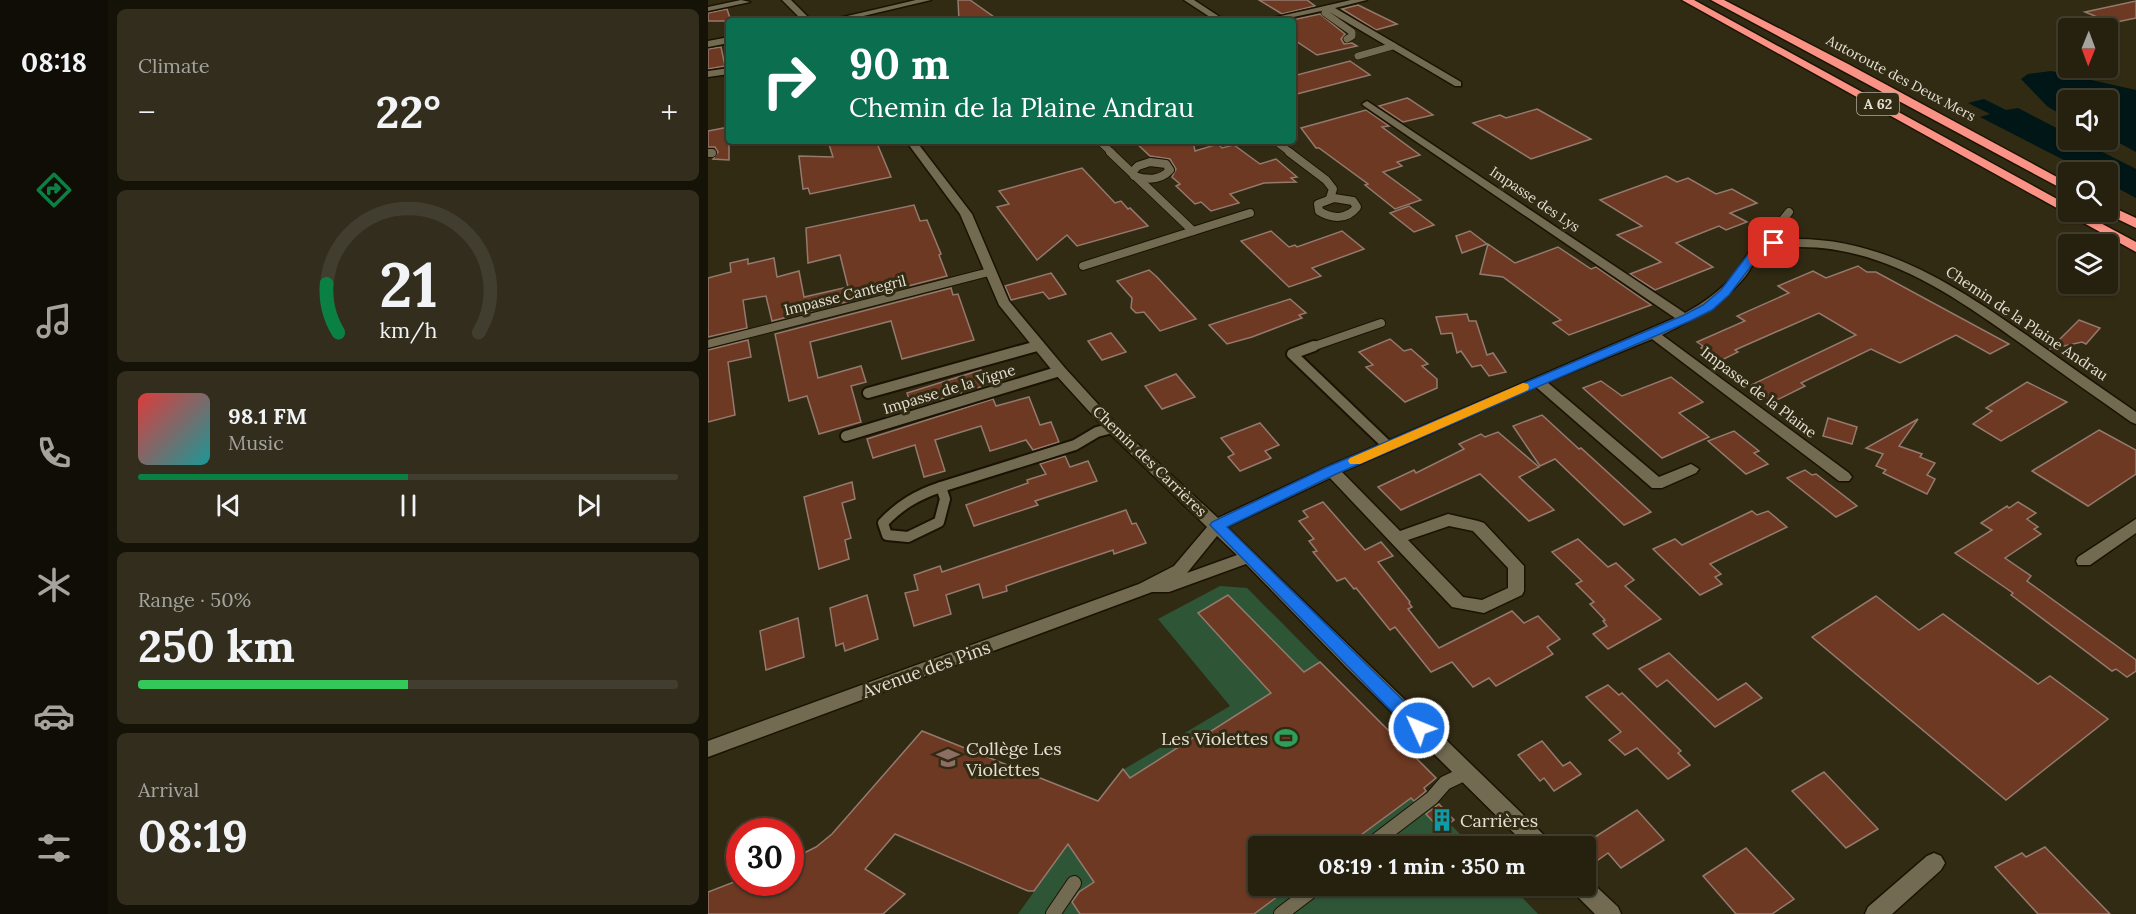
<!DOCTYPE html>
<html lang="en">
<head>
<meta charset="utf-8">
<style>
	:root { --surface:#26200f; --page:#322d1d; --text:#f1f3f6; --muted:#a4a39e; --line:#423e2f; --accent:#0b8043 }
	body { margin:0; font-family:Lora,serif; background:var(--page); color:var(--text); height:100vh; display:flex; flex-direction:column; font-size:22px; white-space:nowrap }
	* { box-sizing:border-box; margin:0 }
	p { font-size:20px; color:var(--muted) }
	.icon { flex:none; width:33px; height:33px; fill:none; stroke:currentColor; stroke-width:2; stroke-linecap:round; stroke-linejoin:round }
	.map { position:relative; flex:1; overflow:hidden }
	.panel { display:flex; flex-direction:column; gap:9px; padding:9px; background:#151208; width:600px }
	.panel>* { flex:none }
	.hud { position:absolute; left:18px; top:18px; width:570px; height:126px; border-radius:6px; box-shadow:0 2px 4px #0004,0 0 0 2px var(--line); background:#0b6e4f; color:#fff; overflow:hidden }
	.needle { width:39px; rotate:181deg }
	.buttons { position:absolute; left:1350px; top:18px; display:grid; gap:12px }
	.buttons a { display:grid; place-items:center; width:60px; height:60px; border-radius:6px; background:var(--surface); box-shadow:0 2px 4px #0004,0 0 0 2px var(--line); font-size:30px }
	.speed { position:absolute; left:18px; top:818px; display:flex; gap:12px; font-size:30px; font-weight:700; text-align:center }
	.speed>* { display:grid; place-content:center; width:78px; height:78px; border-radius:50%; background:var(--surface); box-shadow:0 2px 4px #0004,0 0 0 2px var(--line); line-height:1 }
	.speed .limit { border:9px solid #d22; background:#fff; color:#111 }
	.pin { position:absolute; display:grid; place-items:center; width:51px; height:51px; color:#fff; margin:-26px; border-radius:12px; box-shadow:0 3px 9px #0006 }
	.me { position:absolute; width:66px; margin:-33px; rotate:314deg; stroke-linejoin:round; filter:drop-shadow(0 0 4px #0008) }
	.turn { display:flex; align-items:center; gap:21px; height:126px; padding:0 24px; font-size:27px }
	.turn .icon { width:78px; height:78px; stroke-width:2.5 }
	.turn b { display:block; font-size:42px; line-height:51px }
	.big { font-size:45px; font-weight:800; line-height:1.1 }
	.panel .widget { flex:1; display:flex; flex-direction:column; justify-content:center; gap:9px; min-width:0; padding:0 21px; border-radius:9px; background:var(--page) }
	.panel .dial { align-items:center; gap:0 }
	.dial svg { height:156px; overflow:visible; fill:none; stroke:var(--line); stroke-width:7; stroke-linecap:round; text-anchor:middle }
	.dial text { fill:var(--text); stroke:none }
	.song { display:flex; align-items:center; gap:18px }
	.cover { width:72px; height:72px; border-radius:9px; background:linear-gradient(135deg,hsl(0 70% 55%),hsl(180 70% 35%)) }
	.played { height:6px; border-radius:3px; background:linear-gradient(90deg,var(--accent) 50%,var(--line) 50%) }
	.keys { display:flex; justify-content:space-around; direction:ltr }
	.heat { display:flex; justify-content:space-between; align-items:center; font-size:33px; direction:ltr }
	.charge { height:9px; border-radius:4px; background:linear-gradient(90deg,#34c759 50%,var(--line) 0) }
	.trip { position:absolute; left:540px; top:836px; width:348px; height:60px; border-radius:6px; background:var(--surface); box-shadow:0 2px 4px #0004,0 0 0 2px var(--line); font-weight:800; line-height:60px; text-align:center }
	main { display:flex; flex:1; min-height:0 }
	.dock { display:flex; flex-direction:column; width:108px; justify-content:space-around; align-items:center; background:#0f0d06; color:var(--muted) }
	.dock .icon { width:42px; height:42px }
	.dock .on { color:var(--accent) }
	.dock b { font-size:27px; color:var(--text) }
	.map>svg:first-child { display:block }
	.green { fill:#2f5537 }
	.water { fill:#001617 }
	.building { fill:#6d3922; stroke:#94796e; stroke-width:1.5 }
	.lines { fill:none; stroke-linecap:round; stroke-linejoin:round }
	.lane-far3-casing { stroke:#1a1301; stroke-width:8 }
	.lane-far2-casing { stroke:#1a1301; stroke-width:10 }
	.lane-far1-casing { stroke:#1a1301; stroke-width:14 }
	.lane-casing { stroke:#1a1301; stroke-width:16 }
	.street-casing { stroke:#1a1301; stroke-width:3 }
	.highway-casing { stroke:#1a1301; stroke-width:3 }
	.lane-far3 { stroke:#726b52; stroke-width:7 }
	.lane-far2 { stroke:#726b52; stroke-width:8 }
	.lane-far1 { stroke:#726b52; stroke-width:10 }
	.lane { stroke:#726b52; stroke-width:14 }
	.street { fill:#726b52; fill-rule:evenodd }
	.highway { fill:#fa9285; fill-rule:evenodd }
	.route { fill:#1a73e8; stroke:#114b97; stroke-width:1.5 }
	.slow { fill:#f59e0b }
	.labels { text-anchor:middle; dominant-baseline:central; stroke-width:6; stroke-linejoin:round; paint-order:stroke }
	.far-street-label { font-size:14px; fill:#e4e0d3; stroke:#322b14 }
	.shield { fill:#322b14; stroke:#afaa9a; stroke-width:1.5 }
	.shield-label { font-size:14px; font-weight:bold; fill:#e4e0d3 }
	.street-label { font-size:15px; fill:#e4e0d3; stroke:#322b14 }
	.near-street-label { font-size:18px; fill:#e4e0d3; stroke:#322b14 }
	.near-poi-label { font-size:18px; fill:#e4e0d3; stroke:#322b14; text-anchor:start }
</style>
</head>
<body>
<main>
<nav class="dock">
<b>08:18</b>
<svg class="icon on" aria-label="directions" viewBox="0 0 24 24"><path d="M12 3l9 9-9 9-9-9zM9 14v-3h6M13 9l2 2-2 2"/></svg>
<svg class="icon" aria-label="music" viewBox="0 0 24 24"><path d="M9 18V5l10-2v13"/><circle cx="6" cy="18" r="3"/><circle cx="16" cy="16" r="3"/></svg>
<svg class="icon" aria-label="phone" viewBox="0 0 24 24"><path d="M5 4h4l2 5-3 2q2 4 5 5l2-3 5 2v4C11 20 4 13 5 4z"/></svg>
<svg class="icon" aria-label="climate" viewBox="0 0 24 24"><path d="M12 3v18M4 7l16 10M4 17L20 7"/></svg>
<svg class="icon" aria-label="car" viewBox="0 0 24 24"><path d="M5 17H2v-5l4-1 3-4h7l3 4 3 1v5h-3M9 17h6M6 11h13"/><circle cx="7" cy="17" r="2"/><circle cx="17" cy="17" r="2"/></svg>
<svg class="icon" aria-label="filters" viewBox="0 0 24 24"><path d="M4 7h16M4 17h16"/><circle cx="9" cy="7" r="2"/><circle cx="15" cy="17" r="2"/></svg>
</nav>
<section class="panel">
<div class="widget"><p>Climate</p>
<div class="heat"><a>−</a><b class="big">22°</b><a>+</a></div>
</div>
<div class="widget dial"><svg viewBox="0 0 100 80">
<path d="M14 69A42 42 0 1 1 86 69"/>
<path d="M14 69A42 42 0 0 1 8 44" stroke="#0b8043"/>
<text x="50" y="56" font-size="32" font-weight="700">21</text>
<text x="50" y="72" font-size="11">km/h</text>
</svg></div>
<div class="widget">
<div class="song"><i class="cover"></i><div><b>98.1 FM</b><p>Music</p></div></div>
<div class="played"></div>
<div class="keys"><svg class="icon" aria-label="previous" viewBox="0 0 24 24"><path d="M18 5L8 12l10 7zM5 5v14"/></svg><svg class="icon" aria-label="pause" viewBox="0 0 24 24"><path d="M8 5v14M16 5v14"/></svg><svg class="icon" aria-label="next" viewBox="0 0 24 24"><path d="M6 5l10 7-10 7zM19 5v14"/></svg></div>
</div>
<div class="widget"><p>Range · 50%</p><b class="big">250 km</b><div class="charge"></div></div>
<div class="widget"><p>Arrival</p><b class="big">08:19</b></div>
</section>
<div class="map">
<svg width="1428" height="914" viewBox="0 0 1428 914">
	<rect width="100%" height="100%" fill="#322b14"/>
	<!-- green -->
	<polygon class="green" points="512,586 539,588 728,778 716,788 746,820 742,824 764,846 550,846 550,885 802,885 830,914 310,914 413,771 522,706 450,619"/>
	<!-- water -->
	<g class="water">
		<polygon points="1343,71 1428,90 1428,152 1400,137 1400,100 1360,100 1360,118 1340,107 1313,79 1320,74"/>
		<polygon points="1276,99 1298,110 1310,108 1360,134 1360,140 1371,140 1428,169 1428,198 1400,183 1400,172 1379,172 1272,117 1282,114 1260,103"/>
	</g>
	<!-- building -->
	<g class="building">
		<polygon points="250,0 262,0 286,17 251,21"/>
		<polygon points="551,0 599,0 607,6 574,14"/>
		<polygon points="1428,1 1428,18 1404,23 1377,12"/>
		<polygon points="650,5 689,24 668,30 634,9"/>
		<polygon points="19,9 23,21 0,21 0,13"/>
		<polygon points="612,14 637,34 633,39 636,44 644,43 649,46 609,55 585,39 584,20"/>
		<polygon points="13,47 17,66 0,69 0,49"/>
		<polygon points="642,61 662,75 585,95 585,76"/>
		<polygon points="699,98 701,99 725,115 695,122 671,106"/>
		<polygon points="829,109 883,139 823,159 765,123 792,115 798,118"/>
		<polygon points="658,110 681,126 674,127 712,155 689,162 694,166 675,172 713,200 687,209 657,185 660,184 611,148 608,148 593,128"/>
		<polygon points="21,127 21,160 5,159 10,152 7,147 0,147 0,131"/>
		<polygon points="120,141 168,141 183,177 102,194 100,188 95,189 91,156 125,157"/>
		<polygon points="426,141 485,141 487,151 510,144 514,148 526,145 552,164 568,159 589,177 583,178 588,182 556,183 522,194 531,203 503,211 493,202 487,204 468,186 472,184 464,177 468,169 462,159 442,156"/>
		<polygon points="374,168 407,203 413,201 420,209 422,208 440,226 369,246 359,235 329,260 289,207 301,204 291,191"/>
		<polygon points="958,176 969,182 980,178 1008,194 1024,189 1049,203 1022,213 1039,222 1018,230 1011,226 968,243 1005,267 947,290 922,274 953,262 909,235 934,226 892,200"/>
		<polygon points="206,205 212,221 219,220 233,254 231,255 239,276 64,321 58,296 35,300 39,328 0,337 0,278 23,272 22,263 40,259 40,264 66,258 69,277 91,271 96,297 140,287 132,255 100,263 98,228"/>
		<polygon points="701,206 726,225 706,232 682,213"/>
		<polygon points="563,231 581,247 587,245 589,247 634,231 656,249 604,268 613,276 581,287 533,241"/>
		<polygon points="762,231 779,244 754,253 748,236"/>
		<polygon points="780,244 807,263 850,247 883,269 888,267 943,305 861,335 845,323 853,320 795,277 772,274"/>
		<polygon points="1150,266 1159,272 1168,272 1301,344 1282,354 1248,335 1192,363 1163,349 1093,383 1097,386 1065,402 1041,386 1148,335 1111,313 1027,350 1030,352 1012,361 993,348 995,346 989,342 1037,321 1029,316 1081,293 1070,286 1105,271 1118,278"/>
		<polygon points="441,270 449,277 488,319 452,331 436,312 428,313 423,308 424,298 409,281"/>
		<polygon points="343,273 358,294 341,299 335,292 303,300 297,286"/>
		<polygon points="243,288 245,295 250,294 266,340 194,359 183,321 102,342 110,378 153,366 158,382 143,386 153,422 111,434 99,396 81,401 67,334"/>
		<polygon points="582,299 598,313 591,315 594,318 544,337 519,344 501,325"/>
		<polygon points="759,314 761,321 768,321 779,355 785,353 798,372 781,376 773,365 764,367 753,351 749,353 744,333 733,334 728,317"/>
		<polygon points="1371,320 1392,328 1378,344 1374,342 1342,349"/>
		<polygon points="403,333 418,352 394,360 380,341"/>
		<polygon points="682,339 696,351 703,349 720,364 714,366 729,379 729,388 697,402 658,367 665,365 651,352"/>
		<polygon points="40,340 43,357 20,362 27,415 0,422 0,350"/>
		<polygon points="273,370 279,385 204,408 199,393"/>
		<polygon points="468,374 487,397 454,409 437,386"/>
		<polygon points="963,377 995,402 971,413 1001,437 954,458 875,388 893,381 914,396"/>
		<polygon points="1319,382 1359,402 1293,441 1265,424 1284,411 1278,408"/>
		<polygon points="321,397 332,425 343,422 351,442 325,450 318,440 282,451 273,426 227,440 237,471 216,477 207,445 165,458 159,439 285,399 288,406"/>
		<polygon points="834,415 871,449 873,448 943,512 916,525 847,459 832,466 805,426"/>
		<polygon points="1120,418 1149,427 1144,444 1115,436"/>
		<polygon points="1210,419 1191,446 1214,454 1212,457 1227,463 1219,475 1227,479 1219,494 1175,473 1178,470 1168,466 1175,454 1158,448"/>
		<polygon points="552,423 571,445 557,451 563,458 532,471 520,457 526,454 513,438"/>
		<polygon points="1391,430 1428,450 1428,474 1380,506 1324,471"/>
		<polygon points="1026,431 1051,451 1046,453 1060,464 1038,474 1000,441"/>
		<polygon points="790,432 831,467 811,477 846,510 821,521 772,474 693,510 670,487 706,470 708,473 756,449 751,444 773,434 777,437"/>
		<polygon points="357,456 362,467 380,461 389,481 327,501 330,505 266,526 258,505 320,483 319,480 338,474 332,464"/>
		<polygon points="1097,470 1104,475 1108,474 1149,506 1128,517 1079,478"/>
		<polygon points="144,482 147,499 134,503 143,538 137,540 141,559 111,569 96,497"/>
		<polygon points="615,502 657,550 673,542 685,556 670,562 702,602 701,603 704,607 700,609 731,648 804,611 816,623 830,616 852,639 839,647 845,654 788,686 781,678 765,687 744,662 723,672 687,627 682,630 648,588 646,589 637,578 629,581 605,552 609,551 601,541 606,539 591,521 600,517 595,511"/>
		<polygon points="1310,502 1328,513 1319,519 1330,527 1326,529 1333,534 1297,558 1323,576 1319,581 1428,660 1428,671 1419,677 1408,669 1404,671 1303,595 1305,593 1247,553 1284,530 1273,523 1299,506 1301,508"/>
		<polygon points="418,510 424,524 428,523 438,543 406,554 405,550 312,581 298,586 299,591 275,598 271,584 238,595 243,614 206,626 197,593 210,590 206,575 232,566 234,572"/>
		<polygon points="1044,511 1049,515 1060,511 1079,527 1002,564 1013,574 1007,577 1014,584 992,595 945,549 967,539 974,545"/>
		<polygon points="870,539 900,567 908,563 926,580 917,586 953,619 900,649 885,634 899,626 895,621 897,620 882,604 886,602 868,584 874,581 844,552"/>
		<polygon points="159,595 170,639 137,651 135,643 128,646 122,608"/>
		<polygon points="520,595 596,672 612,662 728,778 716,788 718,791 706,801 703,798 638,846 550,846 550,885 585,885 546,914 372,914 364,902 371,892 386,882 360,844 326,891 320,891 187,834 157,869 197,894 175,914 0,914 0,892 26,882 82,882 82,860 108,847 124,834 214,731 390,801 415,769 422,778 491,734 494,737 563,693 490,613"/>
		<polygon points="1168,596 1211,630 1235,614 1330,684 1342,676 1400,719 1298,800 1104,637"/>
		<polygon points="90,618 96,657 58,670 52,631"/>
		<polygon points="961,653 1010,700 1038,683 1054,698 1007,727 959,680 949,687 931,669"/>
		<polygon points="900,685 911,695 914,693 973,751 970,753 982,765 960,779 929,748 917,755 901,740 913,732 878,697"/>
		<polygon points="834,741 855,766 862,762 873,774 846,791 836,778 832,781 810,755"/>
		<polygon points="1116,772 1170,829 1138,848 1084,791"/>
		<polygon points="731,804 746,820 733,830 718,814"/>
		<polygon points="929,810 956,840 913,868 900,853 890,860 876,844"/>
		<polygon points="1337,847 1402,914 1330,914 1287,867 1314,853 1318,857"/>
		<polygon points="1038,848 1086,899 1064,914 1028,914 995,876"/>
	</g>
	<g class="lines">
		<!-- lane-far3 casing -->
		<g class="lane-far3-casing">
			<g id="lane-far3">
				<polyline points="621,9 617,13 644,32 644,36 639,39"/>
				<polyline points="650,56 685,46"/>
				<polyline points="391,141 404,153"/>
				<polyline points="567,141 583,153"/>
				<polyline points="0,153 4,153"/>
			</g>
		</g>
		<!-- lane-far2 casing -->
		<g class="lane-far2-casing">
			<g id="lane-far2">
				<polyline points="402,152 485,231"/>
				<polyline points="581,152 618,180 625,189 622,198"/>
				<polyline points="0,153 4,153"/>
				<path d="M 442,162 L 458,164 L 462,170 C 452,181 439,180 426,176 L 424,172 L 430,166 Z"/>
				<path d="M 626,198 L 645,201 L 649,207 C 639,220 624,219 611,211 L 610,204 Z"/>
				<polyline points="1066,243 1065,232 1081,212"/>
				<polyline points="375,266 542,213"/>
				<polyline points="0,344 281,272"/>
				<polyline points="324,348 331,346"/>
				<polyline points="601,348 673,323"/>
			</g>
		</g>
		<!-- lane-far1 casing -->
		<g class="lane-far1-casing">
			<g id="lane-far1">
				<polyline points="606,346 584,354 680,446"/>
				<polyline points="160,393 329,346"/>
				<polyline points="138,436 352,371"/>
				<path d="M 233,487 L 237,499 L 231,522 L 200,537 L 179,535 L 175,523 C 192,505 209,495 233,487 Z"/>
				<polyline points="233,487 367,445 389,432 404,428"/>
			</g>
		</g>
		<!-- lane casing -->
		<g class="lane-casing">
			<g id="lane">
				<polyline points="661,846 724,798 737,783 758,773"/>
				<polyline points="345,914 366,883"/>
				<polyline points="573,914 611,885"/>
			</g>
		</g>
		<!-- street casing -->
		<g class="street-casing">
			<g id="street">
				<polygon points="33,0 42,2 0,11 0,7"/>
				<polygon points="74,0 83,0 104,21 95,21"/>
				<polygon points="208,0 223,0 134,21 118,21"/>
				<polygon points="476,0 486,0 518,21 508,21"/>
				<polygon points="643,0 659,0 627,8 753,82 753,86 747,86 618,10 567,21 551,21"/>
				<polygon points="21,37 21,43 0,47 0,41"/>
				<polygon points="21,68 21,74 0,77 0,71"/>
				<path d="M 659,101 L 977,313 C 996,303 1013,290 1027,274 C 1034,266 1040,250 1048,244 C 1059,237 1077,239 1089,239 C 1178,239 1249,287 1320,336 C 1356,362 1392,387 1428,412 L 1428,424 L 1423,422 C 1386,396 1349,370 1312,343 C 1246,296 1177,247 1092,247 C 1082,247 1064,243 1056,250 C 1047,256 1043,271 1035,279 C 1010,308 987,318 954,335 L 1141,473 L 1144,477 L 1141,481 L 1131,481 L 944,339 L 839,382 L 951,477 L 983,464 L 991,469 L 988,473 L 954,488 L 944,488 L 828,387 L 634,472 L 692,531 L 740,514 L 770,521 L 776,523 L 816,566 L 816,591 L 814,595 L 776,613 L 744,607 L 622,478 L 519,527 L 840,839 L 843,846 L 819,846 L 639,668 L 538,564 L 461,592 L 444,592 L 0,757 L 0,741 L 431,584 L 466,566 L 499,527 L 399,431 L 347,374 L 291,305 L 252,214 L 198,141 L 208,141 L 264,214 L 301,301 L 357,368 L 409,425 L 510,518 L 619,467 L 967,318 L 656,106 L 654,104 ZM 741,526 L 765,531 L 800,568 L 800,588 L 774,600 L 755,597 L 700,540 ZM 509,536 L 529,555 L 479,573 Z"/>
				<polygon points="1428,519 1428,533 1382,565 1370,565 1368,561 1370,557"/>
				<polygon points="1226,853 1233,856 1237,863 1233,870 1184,914 1157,914 1160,907 1219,856"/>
				<polygon points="878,877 910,907 913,914 887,914 865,892 862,885 878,885"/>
			</g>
		</g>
		<!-- highway casing -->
		<g class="highway-casing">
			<g id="highway">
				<polygon points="974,0 986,0 1360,205 1360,212 1372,212 1428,242 1428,252"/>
				<polygon points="1003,0 1016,0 1140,64 1360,183 1360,192"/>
				<polygon points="1400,205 1428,218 1428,228 1395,212 1400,212"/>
			</g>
		</g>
		<!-- lane-far3 -->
		<use href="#lane-far3" class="lane-far3"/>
		<!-- lane-far2 -->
		<use href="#lane-far2" class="lane-far2"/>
		<!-- lane-far1 -->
		<use href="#lane-far1" class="lane-far1"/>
		<!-- lane -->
		<use href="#lane" class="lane"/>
		<!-- street -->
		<use href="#street" class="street"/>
		<!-- highway -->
		<use href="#highway" class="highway"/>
	</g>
	<!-- route -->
	<polygon class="route" points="1066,239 1070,240 1070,245 1056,249 1021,295 1004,310 982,321 628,474 519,527 717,722 720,728 717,733 711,735 705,733 502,525 504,522 619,467 974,316 995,305 1013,290 1048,244"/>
	<!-- slow -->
	<polygon class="slow" points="815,383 820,384 821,387 820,390 652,464 642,464 640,461 642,458"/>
	<!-- icons -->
	<defs>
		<g id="stadium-bare" transform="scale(1.8)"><path d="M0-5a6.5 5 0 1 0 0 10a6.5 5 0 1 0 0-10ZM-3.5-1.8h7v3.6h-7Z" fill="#2e9e5b" stroke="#322b14" stroke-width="2.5" paint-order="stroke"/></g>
		<g id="school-bare" transform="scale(1.8)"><path d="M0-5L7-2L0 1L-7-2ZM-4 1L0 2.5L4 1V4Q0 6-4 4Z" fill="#8d6e63" stroke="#322b14" stroke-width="2.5" paint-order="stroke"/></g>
		<g id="building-bare" transform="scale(1.8)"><path d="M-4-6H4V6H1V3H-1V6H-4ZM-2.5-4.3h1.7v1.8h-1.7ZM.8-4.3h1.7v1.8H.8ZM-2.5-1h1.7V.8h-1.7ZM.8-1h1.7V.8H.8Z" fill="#0f9aa8" stroke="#322b14" stroke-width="2.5" paint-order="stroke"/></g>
	</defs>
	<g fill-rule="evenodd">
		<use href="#stadium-bare" x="578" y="738"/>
		<use href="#school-bare" x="240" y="758"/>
		<use href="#building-bare" x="734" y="820"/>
	</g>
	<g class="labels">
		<!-- far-street labels -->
		<g class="far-street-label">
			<text transform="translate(1193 78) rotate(28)">Autoroute des Deux Mers</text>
			<text transform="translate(827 199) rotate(34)">Impasse des Lys</text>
		</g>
		<!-- shield labels -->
		<rect class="shield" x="1149" y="93" width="42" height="22" rx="4.5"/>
		<g class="shield-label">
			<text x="1170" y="104">A 62</text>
		</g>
		<!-- street labels -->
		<g class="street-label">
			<text transform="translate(137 295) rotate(-14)">Impasse Cantegril</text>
			<text transform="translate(1319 323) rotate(34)">Chemin de la Plaine Andrau</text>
			<text transform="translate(241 389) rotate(-17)">Impasse de la Vigne</text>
			<text transform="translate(1051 392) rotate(37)">Impasse de la Plaine</text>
			<text transform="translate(442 461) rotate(44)">Chemin des Carrières</text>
		</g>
		<!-- near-street labels -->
		<g class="near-street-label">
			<text transform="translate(218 669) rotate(-20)">Avenue des Pins</text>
		</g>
		<!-- near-poi labels -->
		<g class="near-poi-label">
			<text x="560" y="738" text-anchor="end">Les Violettes</text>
			<text x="258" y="748">Collège Les<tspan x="258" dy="21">Violettes</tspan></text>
			<text x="752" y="820">Carrières</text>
		</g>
	</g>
</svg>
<div class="buttons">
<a><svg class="needle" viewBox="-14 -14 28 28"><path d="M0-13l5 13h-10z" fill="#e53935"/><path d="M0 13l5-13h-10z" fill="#a4a39e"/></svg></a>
<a><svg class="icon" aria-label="sound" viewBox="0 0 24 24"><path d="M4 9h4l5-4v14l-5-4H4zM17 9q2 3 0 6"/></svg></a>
<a><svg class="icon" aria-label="search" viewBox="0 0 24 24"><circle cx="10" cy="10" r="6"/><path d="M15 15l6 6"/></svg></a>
<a><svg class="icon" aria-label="layers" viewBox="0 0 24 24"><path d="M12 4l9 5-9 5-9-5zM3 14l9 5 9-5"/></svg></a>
</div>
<div class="speed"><div class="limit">30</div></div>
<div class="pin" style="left:1066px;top:243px;background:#d93025"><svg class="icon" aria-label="arrive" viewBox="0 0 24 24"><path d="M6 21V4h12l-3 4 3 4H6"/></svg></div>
<svg class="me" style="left:711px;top:728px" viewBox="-20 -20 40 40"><circle r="17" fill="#1a73e8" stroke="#fff" stroke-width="3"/><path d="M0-11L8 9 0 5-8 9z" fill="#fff"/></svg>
<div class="trip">08:19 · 1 min · 350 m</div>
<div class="hud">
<div class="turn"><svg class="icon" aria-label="right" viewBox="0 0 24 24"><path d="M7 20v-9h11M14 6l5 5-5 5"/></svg><div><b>90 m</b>Chemin de la Plaine Andrau</div></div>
</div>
</div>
</main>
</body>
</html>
